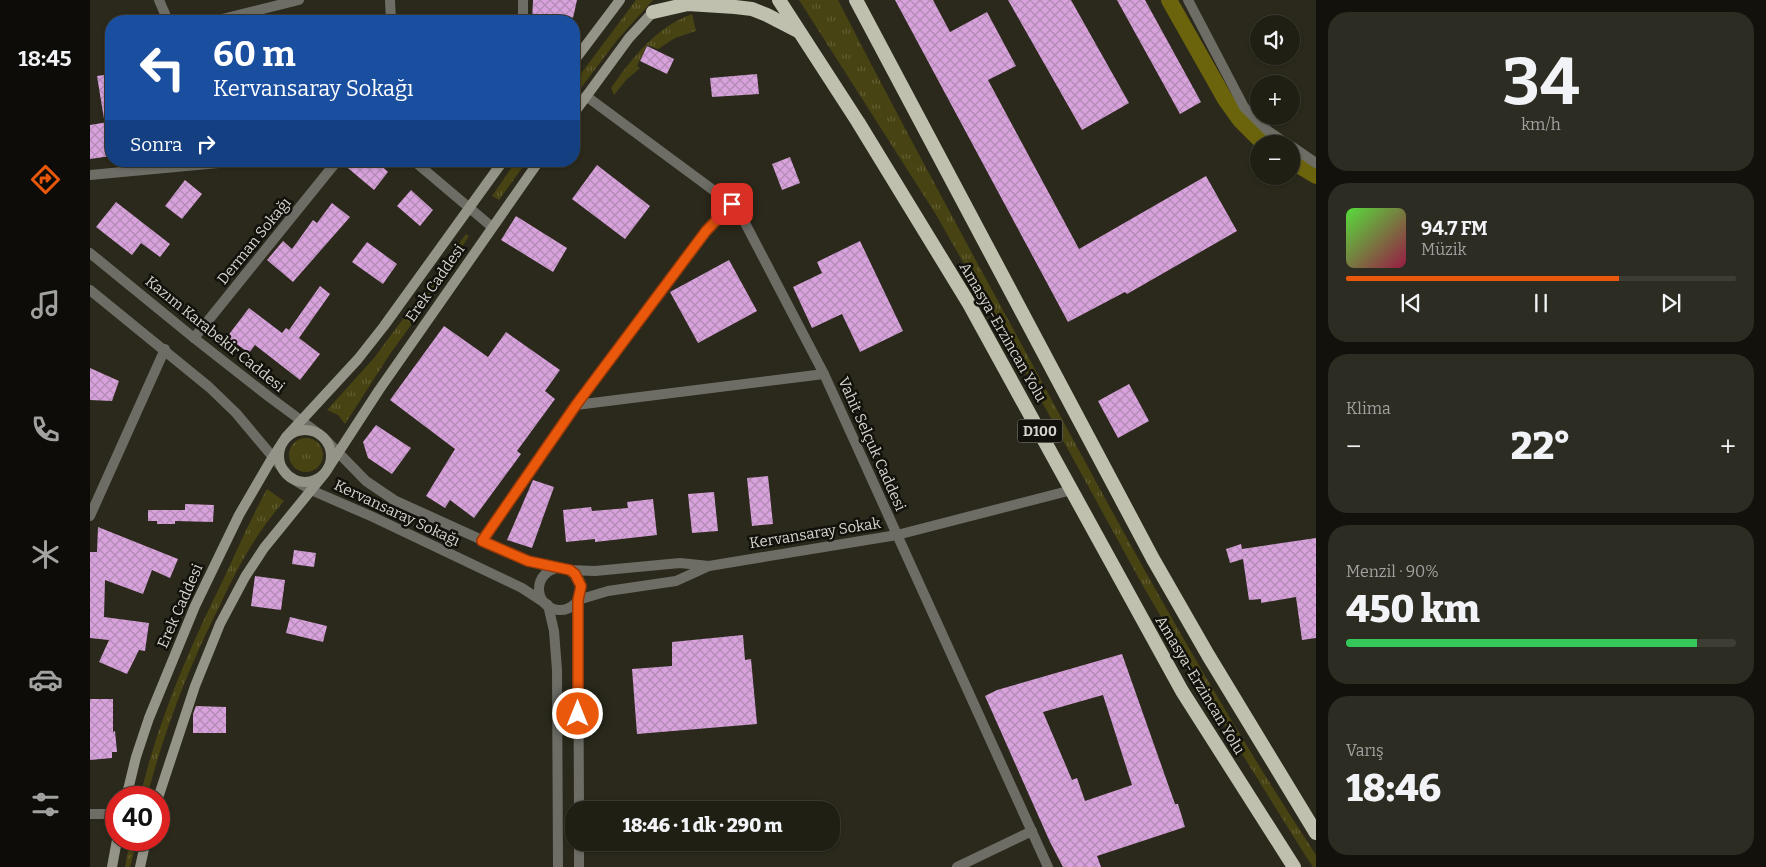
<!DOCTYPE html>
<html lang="tr">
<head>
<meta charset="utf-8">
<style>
	:root { --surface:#201f14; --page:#2d2c22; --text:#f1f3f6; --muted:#a2a2a0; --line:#3d3d34; --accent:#ea580c }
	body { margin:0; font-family:Bitter,serif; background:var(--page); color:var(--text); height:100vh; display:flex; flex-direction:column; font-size:19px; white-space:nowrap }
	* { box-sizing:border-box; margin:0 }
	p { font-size:16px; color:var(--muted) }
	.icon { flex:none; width:28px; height:28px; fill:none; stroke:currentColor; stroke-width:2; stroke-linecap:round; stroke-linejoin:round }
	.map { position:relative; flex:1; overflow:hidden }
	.panel { display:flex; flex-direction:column; gap:12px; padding:12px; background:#12110b; width:450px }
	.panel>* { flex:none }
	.top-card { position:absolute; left:15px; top:15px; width:475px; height:152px; border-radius:20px; box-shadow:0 1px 4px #0004,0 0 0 1px var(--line); background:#1a4fa0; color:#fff; overflow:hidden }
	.buttons { position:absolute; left:1160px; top:15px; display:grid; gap:10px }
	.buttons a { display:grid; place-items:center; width:50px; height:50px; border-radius:50%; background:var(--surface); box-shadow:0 1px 4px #0004,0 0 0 1px var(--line); font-size:25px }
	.speed { position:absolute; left:15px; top:786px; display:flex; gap:10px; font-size:25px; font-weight:700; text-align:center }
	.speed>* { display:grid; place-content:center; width:65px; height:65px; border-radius:50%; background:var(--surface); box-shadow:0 1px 4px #0004,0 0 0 1px var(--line); line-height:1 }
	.speed .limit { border:8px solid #d22; background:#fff; color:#111 }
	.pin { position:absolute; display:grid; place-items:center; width:42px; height:42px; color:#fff; margin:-21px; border-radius:10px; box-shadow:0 2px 8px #0006 }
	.me { position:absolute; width:55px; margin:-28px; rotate:0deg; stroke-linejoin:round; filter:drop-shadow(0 0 4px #0008) }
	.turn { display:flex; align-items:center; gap:18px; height:105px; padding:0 25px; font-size:22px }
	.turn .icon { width:65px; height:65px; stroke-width:2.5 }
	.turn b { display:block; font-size:35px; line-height:42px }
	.then { display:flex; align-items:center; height:48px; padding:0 25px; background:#0003; gap:10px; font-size:19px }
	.big { font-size:38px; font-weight:800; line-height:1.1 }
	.panel .widget { flex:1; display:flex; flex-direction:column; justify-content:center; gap:8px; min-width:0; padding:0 18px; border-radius:20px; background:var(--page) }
	.panel .dial { align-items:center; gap:0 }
	.dial b { font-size:65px; line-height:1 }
	.song { display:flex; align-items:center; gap:15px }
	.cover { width:60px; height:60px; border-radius:8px; background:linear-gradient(135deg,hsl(110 70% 55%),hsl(340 70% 35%)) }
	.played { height:5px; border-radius:2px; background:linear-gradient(90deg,var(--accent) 70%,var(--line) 70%) }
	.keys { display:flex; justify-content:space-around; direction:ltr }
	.heat { display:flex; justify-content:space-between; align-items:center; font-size:28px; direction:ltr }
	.charge { height:8px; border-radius:4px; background:linear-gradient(90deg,#34c759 90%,var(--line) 0) }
	.trip { position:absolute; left:475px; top:801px; width:275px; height:50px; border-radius:20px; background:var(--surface); box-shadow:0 1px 4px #0004,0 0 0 1px var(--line); font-weight:800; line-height:50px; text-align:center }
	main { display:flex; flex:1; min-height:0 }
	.tabs { display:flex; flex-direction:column; width:90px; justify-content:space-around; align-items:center; background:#0d0c08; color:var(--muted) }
	.tabs .icon { width:35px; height:35px }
	.tabs .active { color:var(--accent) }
	.tabs b { font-size:22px; color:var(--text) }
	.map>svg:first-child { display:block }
	.grass { fill:url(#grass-tufts) }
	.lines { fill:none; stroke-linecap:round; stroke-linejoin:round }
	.canal { stroke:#6c640c; stroke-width:16 }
	.building { fill:url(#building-cross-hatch); fill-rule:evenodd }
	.minor { stroke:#6d6d66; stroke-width:10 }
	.tertiary { stroke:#6d6d66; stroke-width:10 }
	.secondary { stroke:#949488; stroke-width:10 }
	.trunk { stroke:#c0c0af; stroke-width:14 }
	.route-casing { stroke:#983908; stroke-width:12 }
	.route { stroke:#ea580c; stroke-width:9 }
	.labels { text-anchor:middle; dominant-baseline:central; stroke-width:5; stroke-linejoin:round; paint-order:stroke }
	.shield { fill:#12110b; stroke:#9b9b93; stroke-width:1 }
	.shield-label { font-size:14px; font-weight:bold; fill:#d6d6cd }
	.street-label { font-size:15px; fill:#d6d6cd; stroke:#12110b }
</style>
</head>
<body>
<main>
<nav class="tabs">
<b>18:45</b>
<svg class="icon active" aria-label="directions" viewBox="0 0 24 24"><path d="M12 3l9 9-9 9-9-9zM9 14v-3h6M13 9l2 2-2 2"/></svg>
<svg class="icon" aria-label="music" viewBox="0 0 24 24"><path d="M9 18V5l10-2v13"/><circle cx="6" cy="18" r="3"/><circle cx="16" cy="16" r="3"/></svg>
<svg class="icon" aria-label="phone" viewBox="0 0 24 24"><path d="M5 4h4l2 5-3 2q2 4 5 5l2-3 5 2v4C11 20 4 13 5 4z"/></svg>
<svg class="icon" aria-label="climate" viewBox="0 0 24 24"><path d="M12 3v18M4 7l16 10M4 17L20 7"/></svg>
<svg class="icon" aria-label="car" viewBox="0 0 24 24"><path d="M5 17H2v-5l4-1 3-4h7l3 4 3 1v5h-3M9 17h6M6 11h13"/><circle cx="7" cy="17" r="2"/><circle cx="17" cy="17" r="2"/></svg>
<svg class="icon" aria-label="filters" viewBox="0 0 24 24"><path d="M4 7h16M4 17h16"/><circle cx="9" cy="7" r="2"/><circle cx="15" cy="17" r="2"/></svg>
</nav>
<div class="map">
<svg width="1226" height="867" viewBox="0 0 1226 867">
	<defs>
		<pattern id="grass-tufts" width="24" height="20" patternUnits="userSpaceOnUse" patternTransform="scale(1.25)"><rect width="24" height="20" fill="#484312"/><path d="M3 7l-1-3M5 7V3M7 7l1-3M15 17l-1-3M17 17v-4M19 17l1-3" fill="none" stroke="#625d33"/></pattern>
		<pattern id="building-cross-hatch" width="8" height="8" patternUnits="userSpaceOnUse" patternTransform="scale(1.25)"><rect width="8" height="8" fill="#d8a2dc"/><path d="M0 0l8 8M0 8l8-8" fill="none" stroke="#b28ab4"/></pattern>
	</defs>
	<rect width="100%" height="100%" fill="#2a291b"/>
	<!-- grass -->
	<g class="grass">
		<polygon points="546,0 563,0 528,39 484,97 484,83"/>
		<path d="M 709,0 L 748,0 C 814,129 883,255 952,382 C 1038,542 1126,703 1226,855 L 1226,867 L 1223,867 L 1215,855 L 1139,733 L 1053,586 L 924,351 L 845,213 Z"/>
		<path d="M 602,14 L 606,31 L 585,38 L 568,49 L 557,45 L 547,66 L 550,68 L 536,80 L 524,95 L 521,88 C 543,57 566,27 602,14 Z"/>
		<polygon points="426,161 437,161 409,200 402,196"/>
		<polygon points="376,234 379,236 360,265 360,271 300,354 255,424 248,415 237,410 284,358"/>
		<circle cx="216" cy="455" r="17"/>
		<path d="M 177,489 L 194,501 C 165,535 149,565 130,605 C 99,666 74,731 57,797 L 50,797 C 68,720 99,649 134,578 C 148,548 161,518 177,489 Z"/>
		<polygon points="40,840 47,840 40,867 35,867"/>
	</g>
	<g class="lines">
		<!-- canal -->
		<g class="canal">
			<polyline points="1079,0 1135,99 1150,120 1174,144"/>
			<polyline points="1201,161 1226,176"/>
		</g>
	</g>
	<!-- building -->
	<g class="building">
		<polygon points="443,0 487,0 483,18 478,16 477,21 442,21"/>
		<polygon points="805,0 843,0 860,32 897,12 926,66 898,80 989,249 1116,176 1147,231 1037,294 1035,292 978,322"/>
		<polygon points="918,0 981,0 1039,103 992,130"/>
		<polygon points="1027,0 1055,0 1111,102 1090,114"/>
		<polygon points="557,46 584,59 577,74 550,61"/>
		<polygon points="21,74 21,118 14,119 7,76"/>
		<polygon points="667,74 669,94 622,97 620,78"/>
		<polygon points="18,122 21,156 0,159 0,125"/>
		<polygon points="700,157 710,183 692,190 682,164"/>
		<polygon points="254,161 286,161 298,172 284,190 253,164"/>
		<polygon points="507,165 560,206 535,239 482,199"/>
		<polygon points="95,180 112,194 92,219 75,206"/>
		<polygon points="321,190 343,210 330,226 307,206"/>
		<polygon points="26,202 80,244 70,257 51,243 42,255 6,227"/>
		<polygon points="242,203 260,217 203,282 177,260 193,241 202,249 223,220 227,223"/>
		<polygon points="426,216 477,248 463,272 411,240"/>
		<polygon points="770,241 813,331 770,352 752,314 722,328 703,287 732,273 727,262"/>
		<polygon points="277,242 307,264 293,284 262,262"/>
		<polygon points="639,260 667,311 608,343 580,292"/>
		<polygon points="230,286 240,294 209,338 230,354 210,380 165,345 159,353 137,337 159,308 192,333 196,328 199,330"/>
		<polygon points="354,326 398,357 416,332 470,370 455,391 465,399 427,451 431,454 384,518 360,500 355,508 336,496 365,449 300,400"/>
		<polygon points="0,368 29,381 22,401 0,400"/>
		<polygon points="1039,384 1059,421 1028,438 1008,401"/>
		<polygon points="286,425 321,448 302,474 278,458 273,442"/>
		<polygon points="678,476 683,524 662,526 657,478"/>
		<polygon points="443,480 464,487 442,548 417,540"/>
		<polygon points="624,492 628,531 602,533 598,494"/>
		<polygon points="563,499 567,535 505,542 505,539 476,542 473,510 501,507 502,511 538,508 537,502"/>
		<polygon points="95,504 124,505 123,522 85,521 85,524 67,524 67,521 58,521 58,510 95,510"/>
		<polygon points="8,527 88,559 80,578 62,570 53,594 15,580 14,617 59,623 55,651 49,650 37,674 9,662 19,640 0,638 0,552 7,552"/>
		<polygon points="1226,538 1226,638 1212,640 1206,597 1171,603 1171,599 1159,600 1153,559 1140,563 1136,549 1151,544 1152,549"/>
		<polygon points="204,550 226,553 224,567 202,564"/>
		<polygon points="165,576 195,580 191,610 161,606"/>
		<polygon points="200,617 237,626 233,642 196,633"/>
		<polygon points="653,635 655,660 661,659 667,724 547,734 542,669 582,666 582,642"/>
		<path d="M 1032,654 L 1085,804 L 1088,804 L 1095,827 L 1007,856 L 1011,867 L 973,867 L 960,842 L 895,696 L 907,690 ZM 1013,695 L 1042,785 L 995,801 L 987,778 L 982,780 L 953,712 Z"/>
		<polygon points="0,699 23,699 23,732 25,731 27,752 22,752 22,758 0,760"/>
		<polygon points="106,706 136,707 136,733 103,733 103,714"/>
	</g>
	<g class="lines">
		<!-- minor -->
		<g class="minor">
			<polyline points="69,0 78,21"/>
			<polyline points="300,0 301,21"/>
			<polyline points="1098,0 1154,107 1178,131 1197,144"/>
			<polyline points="124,21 209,0"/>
			<polyline points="433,21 433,0"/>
			<polyline points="1201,146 1226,163"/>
			<polyline points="324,161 402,227"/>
			<polyline points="0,175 150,161"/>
			<polyline points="104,338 247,161"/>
			<polyline points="486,405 734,374"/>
			<polyline points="0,516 75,349"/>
			<polyline points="392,541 486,405 617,231 642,204"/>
			<polyline points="0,814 26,814"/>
			<polyline points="867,867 942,831"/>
		</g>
		<!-- tertiary -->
		<g class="tertiary">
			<polyline points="496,96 642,204 654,221 734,374 958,867"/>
			<polyline points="0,253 104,338 178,396 232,436 276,481 304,500 438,561 456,566 473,568"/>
			<polyline points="0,290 119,387 146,413 198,475 209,483 221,490 283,517 432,588 458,605 464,631 467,670 468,867"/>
			<circle cx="470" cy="589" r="21"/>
			<polyline points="479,570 505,571 590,563 619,566 807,535 982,490"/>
			<polyline points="489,810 488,600 518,591 586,581 619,566"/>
			<polyline points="489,842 489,867"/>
		</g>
		<!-- secondary -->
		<g class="secondary">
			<polyline points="484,61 530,0"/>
			<polyline points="484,113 539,38 563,12"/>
			<circle cx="215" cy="456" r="26"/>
			<polyline points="36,798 46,757 59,718 105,606 149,515 181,460 196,437 268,359 294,326 413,161"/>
			<polyline points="68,798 105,686 130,624 155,577 174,548 235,473 289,390 449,161"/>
			<polyline points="22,867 27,840"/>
			<polyline points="50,867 56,840"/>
		</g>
		<!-- trunk -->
		<g class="trunk">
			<polyline points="689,0 768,122 878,302 1092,691 1204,867"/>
			<polyline points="766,0 1063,559 1118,655 1226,833"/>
			<polyline points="563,12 598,4 645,7 662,9 677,15 708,31"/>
		</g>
	</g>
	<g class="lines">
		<!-- route casing -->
		<g class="route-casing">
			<polyline id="route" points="488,714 488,600 491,586 485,574 480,570 438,561 392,541 486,405 616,231 642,204"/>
		</g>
		<!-- route -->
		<use href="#route" class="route"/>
	</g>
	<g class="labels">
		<!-- shield labels -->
		<rect class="shield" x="927.5" y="419.5" width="45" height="23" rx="4"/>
		<g class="shield-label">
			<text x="950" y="431">D100</text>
		</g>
		<!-- street labels -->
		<g class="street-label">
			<text transform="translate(164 241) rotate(-51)">Derman Sokağı</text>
			<text transform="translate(345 283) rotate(-55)">Erek Caddesi</text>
			<text transform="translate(913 332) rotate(60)">Amasya-Erzincan Yolu</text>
			<text transform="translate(125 334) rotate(39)">Kazım Karabekir Caddesi</text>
			<text transform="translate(782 444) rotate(66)">Vahit Selçuk Caddesi</text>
			<text transform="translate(307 513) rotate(25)">Kervansaray Sokağı</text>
			<text transform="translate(725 533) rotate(-9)">Kervansaray Sokak</text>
			<text transform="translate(90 606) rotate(-66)">Erek Caddesi</text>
			<text transform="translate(1110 685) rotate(59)">Amasya-Erzincan Yolu</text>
		</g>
	</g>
</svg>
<div class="buttons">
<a><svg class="icon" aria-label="sound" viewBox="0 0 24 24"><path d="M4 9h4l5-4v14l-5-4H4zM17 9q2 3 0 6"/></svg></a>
<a>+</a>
<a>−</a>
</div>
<div class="speed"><div class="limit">40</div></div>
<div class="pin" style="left:642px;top:204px;background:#d93025"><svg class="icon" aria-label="arrive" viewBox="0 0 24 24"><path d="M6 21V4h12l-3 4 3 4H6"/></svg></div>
<svg class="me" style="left:488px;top:714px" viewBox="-20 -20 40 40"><circle r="17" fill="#ea580c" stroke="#fff" stroke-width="3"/><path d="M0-11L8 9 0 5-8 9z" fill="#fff"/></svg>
<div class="trip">18:46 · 1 dk · 290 m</div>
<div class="top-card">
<div class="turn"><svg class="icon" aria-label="left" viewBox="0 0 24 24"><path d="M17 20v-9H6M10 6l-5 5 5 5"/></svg><div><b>60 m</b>Kervansaray Sokağı</div></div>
<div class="then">Sonra<svg class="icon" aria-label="right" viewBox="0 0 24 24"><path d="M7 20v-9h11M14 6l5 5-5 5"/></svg></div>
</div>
</div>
<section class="panel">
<div class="widget dial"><b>34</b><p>km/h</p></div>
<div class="widget">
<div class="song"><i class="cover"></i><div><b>94.7 FM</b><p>Müzik</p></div></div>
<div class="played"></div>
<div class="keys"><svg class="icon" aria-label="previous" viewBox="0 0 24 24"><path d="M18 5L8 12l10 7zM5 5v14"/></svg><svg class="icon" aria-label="pause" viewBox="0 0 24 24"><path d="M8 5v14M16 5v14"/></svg><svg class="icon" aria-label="next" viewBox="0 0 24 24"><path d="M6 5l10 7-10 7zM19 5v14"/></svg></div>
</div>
<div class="widget"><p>Klima</p>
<div class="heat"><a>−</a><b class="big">22°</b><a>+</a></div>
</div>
<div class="widget"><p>Menzil · 90%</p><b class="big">450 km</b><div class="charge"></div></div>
<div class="widget"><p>Varış</p><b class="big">18:46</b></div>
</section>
</main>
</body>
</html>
